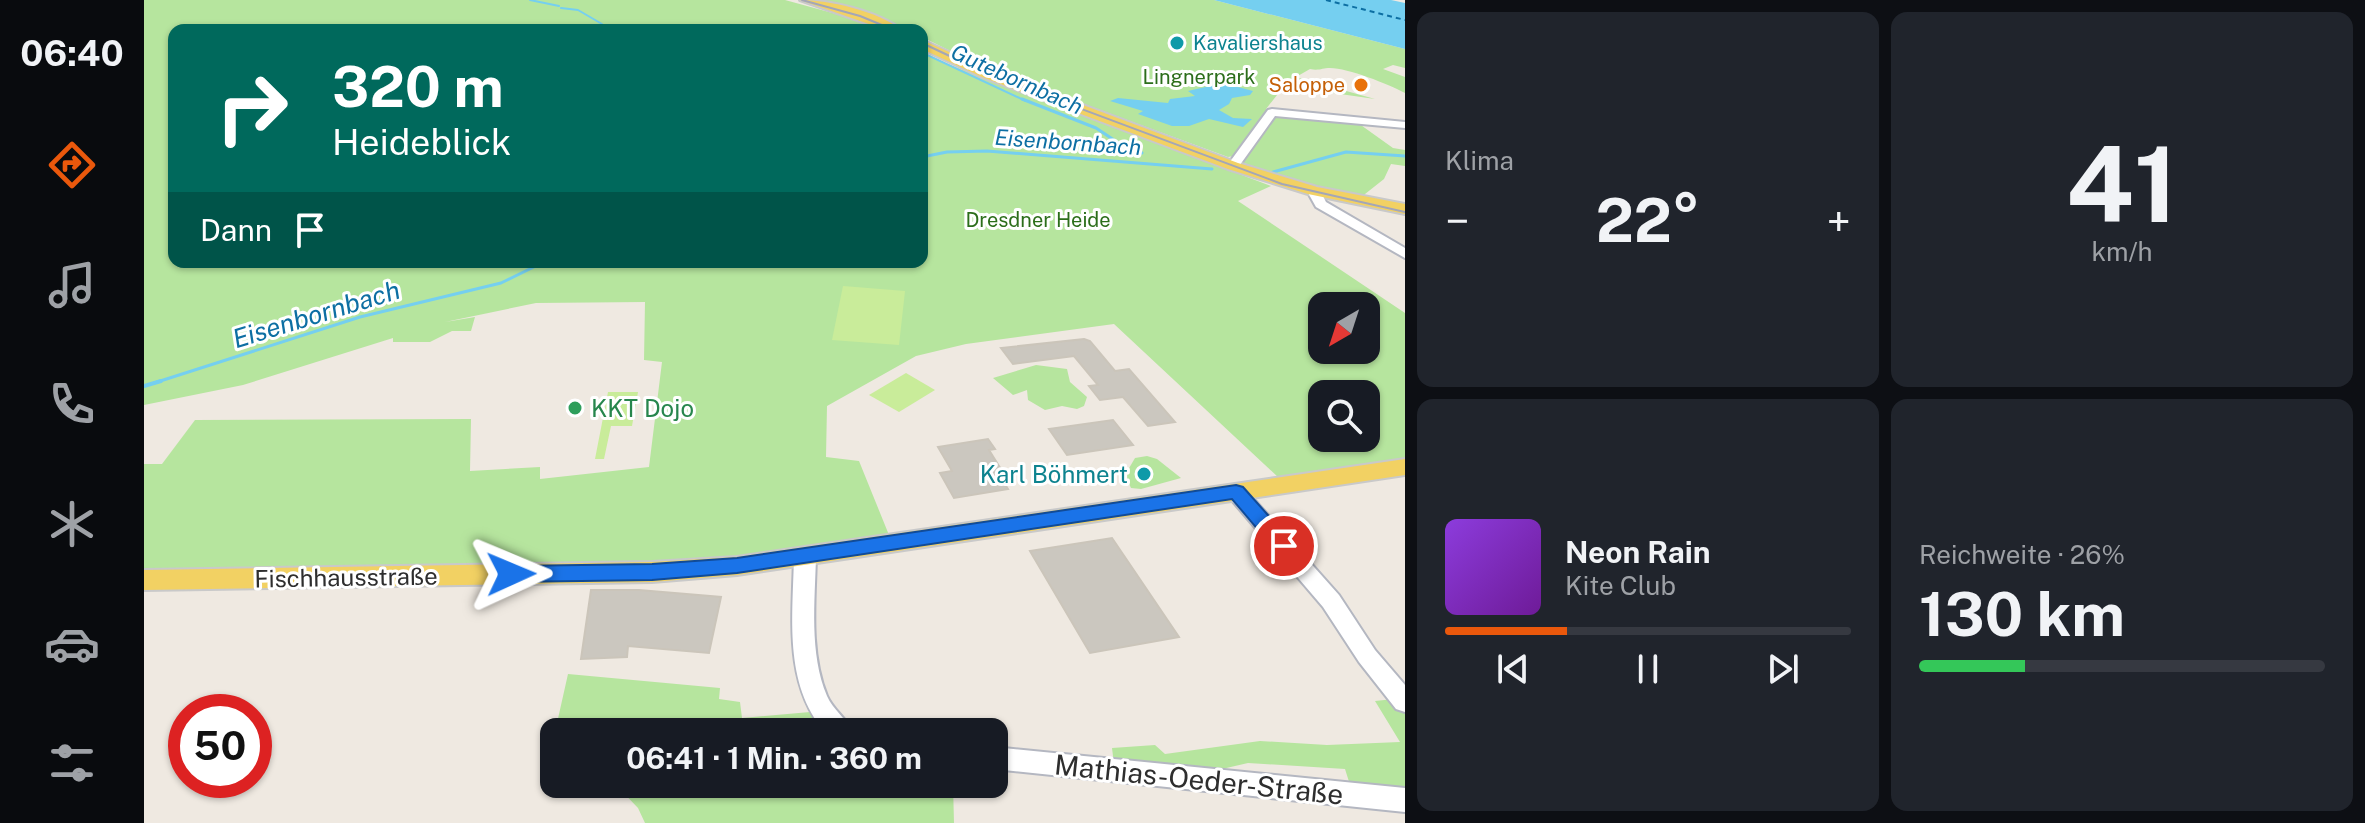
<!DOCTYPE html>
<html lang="de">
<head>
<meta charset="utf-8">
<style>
	:root { --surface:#171b24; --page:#20242c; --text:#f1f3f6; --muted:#9ea1a6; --line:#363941; --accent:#ea580c }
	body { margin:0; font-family:"Public Sans",sans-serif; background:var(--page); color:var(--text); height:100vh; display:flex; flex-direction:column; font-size:30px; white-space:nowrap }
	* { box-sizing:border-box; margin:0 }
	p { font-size:26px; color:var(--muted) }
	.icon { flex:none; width:44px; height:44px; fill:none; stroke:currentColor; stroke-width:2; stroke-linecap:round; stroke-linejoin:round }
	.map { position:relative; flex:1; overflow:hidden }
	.drawer { display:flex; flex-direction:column; gap:12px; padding:12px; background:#0d0f14; width:960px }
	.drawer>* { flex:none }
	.hud { position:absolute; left:24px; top:24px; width:760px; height:244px; border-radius:16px; box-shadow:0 2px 6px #0004; background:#00695c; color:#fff; overflow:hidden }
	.needle { width:52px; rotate:219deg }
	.tools { position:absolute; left:1164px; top:292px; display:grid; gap:16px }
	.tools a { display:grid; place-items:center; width:72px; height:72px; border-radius:16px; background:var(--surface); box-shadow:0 2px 6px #0004; font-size:40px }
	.speed { position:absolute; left:24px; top:694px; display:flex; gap:16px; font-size:40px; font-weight:700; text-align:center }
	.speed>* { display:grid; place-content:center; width:104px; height:104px; border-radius:50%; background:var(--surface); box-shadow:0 2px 6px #0004; line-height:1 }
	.speed .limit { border:12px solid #d22; background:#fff; color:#111 }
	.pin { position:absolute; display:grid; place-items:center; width:68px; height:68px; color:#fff; margin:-34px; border:4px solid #fff; border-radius:50%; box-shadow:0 2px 8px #0007 }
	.me { position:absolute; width:88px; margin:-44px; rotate:89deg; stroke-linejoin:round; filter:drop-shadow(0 0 6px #0008) }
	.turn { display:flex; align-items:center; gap:28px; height:168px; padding:0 32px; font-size:36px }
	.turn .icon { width:104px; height:104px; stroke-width:2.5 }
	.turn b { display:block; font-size:56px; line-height:68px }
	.then { display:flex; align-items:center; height:76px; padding:0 32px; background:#0003; gap:16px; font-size:30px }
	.big { font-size:60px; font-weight:700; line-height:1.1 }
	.drawer .card { flex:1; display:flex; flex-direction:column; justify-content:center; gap:12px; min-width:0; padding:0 28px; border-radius:16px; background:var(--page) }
	.drawer .dial { align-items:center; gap:0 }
	.dial b { font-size:104px; line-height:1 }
	.song { display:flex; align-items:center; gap:24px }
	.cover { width:96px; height:96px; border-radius:12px; background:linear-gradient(135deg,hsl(270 70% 55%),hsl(280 70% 35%)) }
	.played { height:8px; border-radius:4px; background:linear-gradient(90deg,var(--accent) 30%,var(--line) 30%) }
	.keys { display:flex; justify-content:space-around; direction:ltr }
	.heat { display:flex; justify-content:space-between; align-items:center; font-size:44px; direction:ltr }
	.charge { height:12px; border-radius:6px; background:linear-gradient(90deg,#34c759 26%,var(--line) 0) }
	.drawer .tiles { flex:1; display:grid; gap:12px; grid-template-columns:repeat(2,1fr) }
	.trip { position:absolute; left:396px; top:718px; width:468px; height:80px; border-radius:16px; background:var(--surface); box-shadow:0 2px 6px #0004; font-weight:700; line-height:80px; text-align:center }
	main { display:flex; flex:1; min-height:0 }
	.tab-bar { display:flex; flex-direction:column; width:144px; justify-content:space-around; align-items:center; background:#090b0e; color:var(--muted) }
	.tab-bar .icon { width:56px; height:56px }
	.tab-bar .on { color:var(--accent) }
	.tab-bar b { font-size:36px; color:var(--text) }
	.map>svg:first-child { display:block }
	.green { fill:#b6e59e; fill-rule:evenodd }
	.pitch { fill:#c9ec9a }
	.water { fill:#75cff0 }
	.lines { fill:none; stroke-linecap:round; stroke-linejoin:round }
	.stream-far2 { stroke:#75cff0; stroke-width:2 }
	.stream-far1 { stroke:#75cff0; stroke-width:3 }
	.stream { stroke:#75cff0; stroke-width:4 }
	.ferry { stroke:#0d6fa3; stroke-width:2; stroke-dasharray:5 4; stroke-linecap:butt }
	.building { fill:#cbc7bf; stroke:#cbc5ba; stroke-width:2 }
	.minor-casing { stroke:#b4b7c1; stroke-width:4 }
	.major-casing { stroke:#c9c9c9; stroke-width:4 }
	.minor { fill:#fff; fill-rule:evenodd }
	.major { fill:#f2d163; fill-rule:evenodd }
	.tram { stroke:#a3a6b8; stroke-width:2 }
	.route { fill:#1a73e8; stroke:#114b97; stroke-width:2 }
	.culture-dot { fill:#0f9aa8; stroke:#fff; stroke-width:3 }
	.food-dot { fill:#e8710a; stroke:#fff; stroke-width:3 }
	.leisure-dot { fill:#2e9e5b; stroke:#fff; stroke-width:3 }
	.labels { text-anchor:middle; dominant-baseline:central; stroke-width:6; stroke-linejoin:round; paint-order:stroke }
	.far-culture-label { font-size:20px; fill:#0d838f; stroke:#fff; text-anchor:start }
	.far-park-label { font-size:20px; fill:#2c6e1b; stroke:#fff }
	.far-food-label { font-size:20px; fill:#c56008; stroke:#fff; text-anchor:end }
	.far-water-label { font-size:22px; font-style:italic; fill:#0d6fa3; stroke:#fff }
	.leisure-label { font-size:24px; fill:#27864d; stroke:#fff; text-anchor:start }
	.culture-label { font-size:24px; fill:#0d838f; stroke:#fff; text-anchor:end }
	.street-label { font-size:24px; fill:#2e2e2e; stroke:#fff }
	.water-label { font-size:26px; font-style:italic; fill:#0d6fa3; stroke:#fff }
	.near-street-label { font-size:28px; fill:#2e2e2e; stroke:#fff }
</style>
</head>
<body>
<main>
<nav class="tab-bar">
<b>06:40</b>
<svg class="icon on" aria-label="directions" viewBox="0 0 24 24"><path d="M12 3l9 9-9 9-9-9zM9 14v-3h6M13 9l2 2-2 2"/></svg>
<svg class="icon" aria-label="music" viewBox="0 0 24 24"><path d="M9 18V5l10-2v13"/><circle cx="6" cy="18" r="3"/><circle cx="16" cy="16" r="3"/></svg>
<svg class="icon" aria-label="phone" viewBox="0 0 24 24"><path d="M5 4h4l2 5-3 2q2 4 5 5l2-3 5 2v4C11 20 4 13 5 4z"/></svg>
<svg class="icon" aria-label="climate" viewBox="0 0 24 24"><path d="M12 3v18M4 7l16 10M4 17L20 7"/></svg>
<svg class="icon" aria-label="car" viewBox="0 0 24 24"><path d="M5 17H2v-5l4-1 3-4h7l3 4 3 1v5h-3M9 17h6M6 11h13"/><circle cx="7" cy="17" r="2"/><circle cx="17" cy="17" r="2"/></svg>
<svg class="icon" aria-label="filters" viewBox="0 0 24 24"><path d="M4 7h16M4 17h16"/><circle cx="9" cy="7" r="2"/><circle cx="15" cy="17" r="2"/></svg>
</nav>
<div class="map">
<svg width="1261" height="823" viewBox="0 0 1261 823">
	<rect width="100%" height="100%" fill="#efe9e1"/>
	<!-- green -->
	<g class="green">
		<path d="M 0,0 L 641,0 L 707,18 L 738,30 L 30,30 L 30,262 L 778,262 L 778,51 L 798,62 L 1127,186 L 1094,201 L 1261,313 L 1261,460 L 1135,478 L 970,324 L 822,344 L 772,356 L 683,406 L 682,457 L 715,461 L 745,535 L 550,563 L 0,573 L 0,464 L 18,464 L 51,420 L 327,419 L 326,471 L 396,467 L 396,479 L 505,467 L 518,362 L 500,360 L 501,302 L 392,303 L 301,322 L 331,317 L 327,331 L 308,331 L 286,342 L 249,342 L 249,338 L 99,385 L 0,405 ZM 1178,306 L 1222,306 L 1222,350 L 1178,350 ZM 1178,394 L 1222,394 L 1222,438 L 1178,438 Z"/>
		<path d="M 677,0 L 1070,0 L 1261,49 L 1261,68 L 1249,65 L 1239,69 L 1261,77 L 1261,93 C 1244,84 1204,68 1186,68 C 1178,68 1175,71 1166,69 L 1152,77 L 1231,99 L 1140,86 L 1122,109 L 1124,113 L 1090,156 L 1084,157 L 841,68 L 778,37 L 778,30 L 766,30 L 719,11 Z"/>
		<polygon points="1131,114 1214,123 1249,148 1261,150 1261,166 1247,164 1240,179 1216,198 1176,190 1100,163 1098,159"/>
		<polygon points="892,365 923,369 926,382 943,397 940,406 933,409 918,406 901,410 884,400 883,390 869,395 849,378"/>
		<polygon points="1003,456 1013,459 1037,478 997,489 987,488 981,475 991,458"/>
		<polygon points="424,674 576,688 575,699 596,702 598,718 666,712 678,732 411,732"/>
		<polygon points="1250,699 1261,712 1261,792 1207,788 1201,769 1104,763 1065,772 970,764 968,748 1011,745 1021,754 1116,741 1183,745 1256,742 1231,701"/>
		<polygon points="471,784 809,784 810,823 501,823 494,808"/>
	</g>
	<!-- pitch -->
	<g class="pitch">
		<polygon points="699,286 761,291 755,345 688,340"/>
		<polygon points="762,373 791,390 755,412 725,395"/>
		<polygon points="464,392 494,392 488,426 467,426 460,459 451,459"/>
	</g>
	<!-- water -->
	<g class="water">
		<polygon points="1070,0 1247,0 1261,3 1261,49"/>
		<polygon points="1079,83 1109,91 1106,95 1088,98 1085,104 1075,110 1089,118 1108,119 1099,127 1065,119 1045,126 1028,126 994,114 999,111 966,101 974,98 1024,103 1026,99 1051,96 1044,91"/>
	</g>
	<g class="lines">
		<!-- stream-far2 -->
		<g class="stream-far2">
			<polyline points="386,0 415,6"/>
			<polyline points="417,8 434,10 458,24"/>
			<polyline points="471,25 555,30"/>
			<polyline points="779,53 882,101"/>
		</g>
		<!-- stream-far1 -->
		<g class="stream-far1">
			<polyline points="878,99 952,128 976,144 998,153"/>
			<polyline points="778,157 803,152 843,151 1068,169"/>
			<polyline points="1129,172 1202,152 1261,156"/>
			<polyline points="10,383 216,317 357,283 400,262"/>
		</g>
		<!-- stream -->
		<polyline class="stream" points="0,386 17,381"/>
		<!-- ferry -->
		<polyline class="ferry" points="1182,0 1261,20"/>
	</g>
	<!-- building -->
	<g class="building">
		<polygon points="940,339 946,341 971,371 985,369 1031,422 1004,426 979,397 956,400 945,386 954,385 930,356 869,364 857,348"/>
		<polygon points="969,420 989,445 923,455 905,429"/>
		<polygon points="844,439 851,449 845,450 860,474 855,475 864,489 810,498 796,473 808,471 794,447"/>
		<polygon points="968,538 1035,637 946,653 886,551"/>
		<polygon points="447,590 495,590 577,597 565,653 484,646 483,657 437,659"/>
	</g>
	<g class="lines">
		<!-- minor casing -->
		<g class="minor-casing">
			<g id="minor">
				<polygon points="1128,109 1261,122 1261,128 1131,116 1093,169 1085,169 1085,163 1124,110"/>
				<polygon points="1170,187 1175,188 1182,202 1261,248 1261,258 1172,207 1163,191"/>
				<polygon points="1092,485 1099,487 1195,595 1231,650 1261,685 1261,712 1252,709 1215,662 1179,607 1085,497 1082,492 1085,487"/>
				<path d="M 661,548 L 669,551 L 672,556 C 671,601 665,653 683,696 C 689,710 702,718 709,732 L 681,732 C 639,684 649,615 650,556 L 653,551 Z"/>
				<polygon points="850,747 1261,788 1261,812 850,769"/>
			</g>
		</g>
		<!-- major casing -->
		<g class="major-casing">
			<g id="major">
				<path d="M 656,0 C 686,0 733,11 758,30 L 742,30 Z"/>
				<polygon points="778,40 848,71 1094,163 1173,187 1261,204 1261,214 1164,194 1084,169 838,77 778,49"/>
				<polygon points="1261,459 1261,475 593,575 508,582 0,590 0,570 508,562 593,557"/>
			</g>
		</g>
		<!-- minor -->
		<use href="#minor" class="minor"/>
		<!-- major -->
		<use href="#major" class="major"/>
		<!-- tram -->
		<g class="tram">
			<polyline points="658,0 716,16 750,30"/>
			<polyline points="778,43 844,74 1138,184 1261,212"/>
		</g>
	</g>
	<!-- route -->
	<polygon class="route" points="1092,485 1099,487 1147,541 1150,546 1147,551 1132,551 1088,499 593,573 508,580 367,582 359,580 356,574 359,569 367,566 508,564 593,558"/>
	<!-- markers -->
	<g class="culture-dot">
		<circle cx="1033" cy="43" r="8"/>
		<circle cx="1000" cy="474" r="8"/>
	</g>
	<circle class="food-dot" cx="1217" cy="85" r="8"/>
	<circle class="leisure-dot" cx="431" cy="408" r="8"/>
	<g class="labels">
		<!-- far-culture labels -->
		<g class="far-culture-label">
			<text x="1049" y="43">Kavaliershaus</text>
		</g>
		<!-- far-park labels -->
		<g class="far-park-label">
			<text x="1055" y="77">Lingnerpark</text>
			<text x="894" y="220">Dresdner Heide</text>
		</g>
		<!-- far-food labels -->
		<g class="far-food-label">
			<text x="1201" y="85">Saloppe</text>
		</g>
		<!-- far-water labels -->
		<g class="far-water-label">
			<text transform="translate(873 79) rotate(24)">Gutebornbach</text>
			<text transform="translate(924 142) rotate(4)">Eisenbornbach</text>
		</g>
		<!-- leisure labels -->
		<g class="leisure-label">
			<text x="447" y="408">KKT Dojo</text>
		</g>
		<!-- culture labels -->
		<g class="culture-label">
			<text x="984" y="474">Karl Böhmert</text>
		</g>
		<!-- street labels -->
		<g class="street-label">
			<text transform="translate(202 577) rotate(-1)">Fischhausstraße</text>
		</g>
		<!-- water labels -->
		<g class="water-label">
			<text transform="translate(172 314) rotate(-17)">Eisenbornbach</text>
		</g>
		<!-- near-street labels -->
		<g class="near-street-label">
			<text transform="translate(1055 779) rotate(6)">Mathias-Oeder-Straße</text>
		</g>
	</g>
</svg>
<div class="tools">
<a><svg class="needle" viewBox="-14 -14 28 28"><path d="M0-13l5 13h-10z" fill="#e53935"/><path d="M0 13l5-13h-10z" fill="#9ea1a6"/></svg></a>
<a><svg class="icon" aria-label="search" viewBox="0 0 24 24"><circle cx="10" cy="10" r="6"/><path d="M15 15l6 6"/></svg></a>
</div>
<div class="speed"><div class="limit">50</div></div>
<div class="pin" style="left:1140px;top:546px;background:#d93025"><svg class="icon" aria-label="arrive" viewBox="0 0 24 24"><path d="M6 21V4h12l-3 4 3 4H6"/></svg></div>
<svg class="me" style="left:367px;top:574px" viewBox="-20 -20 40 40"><path d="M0-17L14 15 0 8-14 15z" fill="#1a73e8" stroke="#fff" stroke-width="4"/></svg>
<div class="trip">06:41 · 1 Min. · 360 m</div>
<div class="hud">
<div class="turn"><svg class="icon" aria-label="right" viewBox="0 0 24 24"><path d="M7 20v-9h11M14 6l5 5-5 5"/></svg><div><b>320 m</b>Heideblick</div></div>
<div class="then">Dann<svg class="icon" aria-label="arrive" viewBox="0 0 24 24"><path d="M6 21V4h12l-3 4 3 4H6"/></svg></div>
</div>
</div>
<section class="drawer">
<div class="tiles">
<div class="card"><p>Klima</p>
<div class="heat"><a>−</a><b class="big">22°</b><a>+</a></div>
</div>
<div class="card dial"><b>41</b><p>km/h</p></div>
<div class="card">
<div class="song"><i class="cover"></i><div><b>Neon Rain</b><p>Kite Club</p></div></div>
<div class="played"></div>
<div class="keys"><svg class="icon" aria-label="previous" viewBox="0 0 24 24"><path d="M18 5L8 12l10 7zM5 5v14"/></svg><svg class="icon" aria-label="pause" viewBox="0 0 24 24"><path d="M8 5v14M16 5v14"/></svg><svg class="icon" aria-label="next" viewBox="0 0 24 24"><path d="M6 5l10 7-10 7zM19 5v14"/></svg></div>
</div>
<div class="card"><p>Reichweite · 26%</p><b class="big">130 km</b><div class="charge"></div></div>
</div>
</section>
</main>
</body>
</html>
